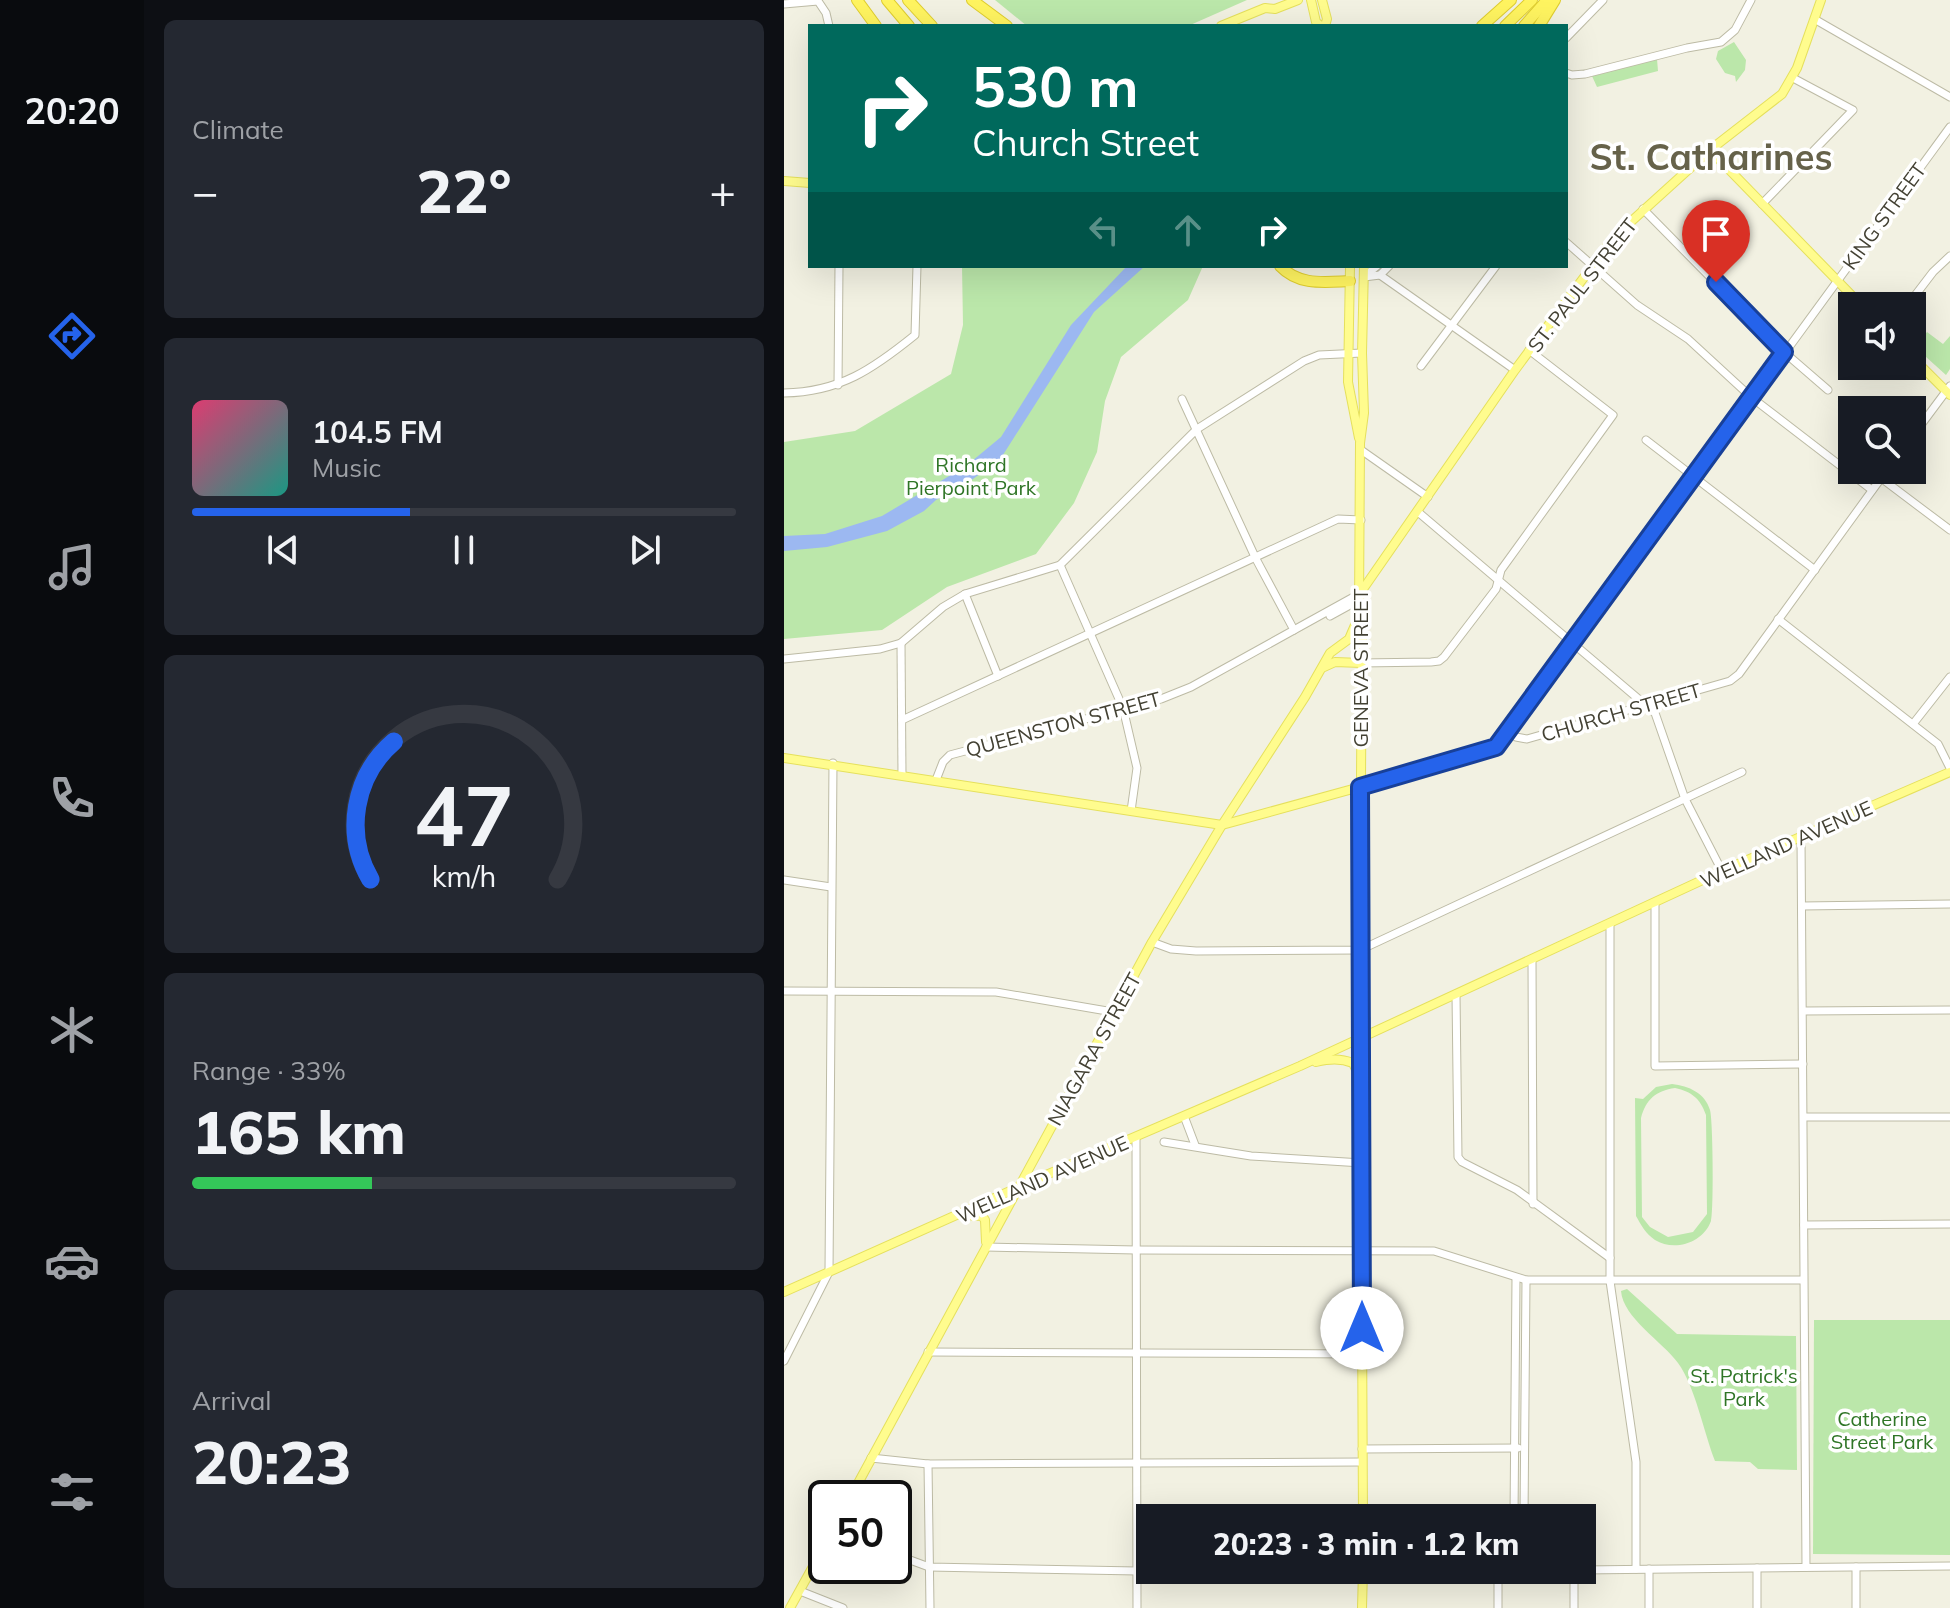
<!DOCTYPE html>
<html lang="en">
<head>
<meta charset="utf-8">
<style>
	:root { --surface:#171b24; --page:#242831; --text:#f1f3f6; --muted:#9ea1a6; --line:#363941; --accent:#2563eb }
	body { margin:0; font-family:Mulish,sans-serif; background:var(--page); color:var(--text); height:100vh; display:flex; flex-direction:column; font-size:30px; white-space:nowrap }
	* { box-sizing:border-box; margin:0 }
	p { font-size:26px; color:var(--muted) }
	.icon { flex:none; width:44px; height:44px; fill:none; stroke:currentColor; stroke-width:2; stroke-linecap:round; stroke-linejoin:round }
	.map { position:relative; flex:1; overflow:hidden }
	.side { display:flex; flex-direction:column; gap:20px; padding:20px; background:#0d0f14; width:640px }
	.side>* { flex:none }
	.guide { position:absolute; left:24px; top:24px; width:760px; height:244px; border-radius:0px; box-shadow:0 8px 32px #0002; background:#00695c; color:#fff; overflow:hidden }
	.buttons { position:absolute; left:1054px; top:292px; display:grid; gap:16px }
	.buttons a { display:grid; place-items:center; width:88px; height:88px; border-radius:0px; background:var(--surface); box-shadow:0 8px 32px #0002; font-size:40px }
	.speed { position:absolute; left:24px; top:1480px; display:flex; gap:16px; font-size:40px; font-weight:700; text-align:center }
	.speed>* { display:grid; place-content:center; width:104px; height:104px; border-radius:50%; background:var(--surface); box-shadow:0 8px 32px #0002; line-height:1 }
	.speed .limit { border:4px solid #111; border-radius:12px; background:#fff; color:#111 }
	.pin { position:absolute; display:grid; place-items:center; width:68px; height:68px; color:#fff; margin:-82px -34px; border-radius:50% 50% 50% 0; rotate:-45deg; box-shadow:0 0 8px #0007 }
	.pin .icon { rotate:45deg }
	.me { position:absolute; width:88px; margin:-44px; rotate:0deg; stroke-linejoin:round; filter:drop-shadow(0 0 6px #0008) }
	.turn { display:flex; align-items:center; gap:28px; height:168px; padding:0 32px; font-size:36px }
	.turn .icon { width:104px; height:104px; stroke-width:2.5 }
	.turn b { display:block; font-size:56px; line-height:68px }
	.lanes { display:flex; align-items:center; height:76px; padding:0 32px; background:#0003; justify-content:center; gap:40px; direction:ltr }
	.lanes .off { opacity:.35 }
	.big { font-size:60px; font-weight:800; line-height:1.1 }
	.side .widget { flex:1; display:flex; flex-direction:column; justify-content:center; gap:12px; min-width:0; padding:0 28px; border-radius:12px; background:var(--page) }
	.side .dial { align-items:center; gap:0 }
	.dial svg { height:208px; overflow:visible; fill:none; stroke:var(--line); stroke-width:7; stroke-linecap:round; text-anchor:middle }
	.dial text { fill:var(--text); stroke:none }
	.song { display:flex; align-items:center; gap:24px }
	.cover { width:96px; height:96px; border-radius:12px; background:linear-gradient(135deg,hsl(340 70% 55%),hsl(170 70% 35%)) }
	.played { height:8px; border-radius:4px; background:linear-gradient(90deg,var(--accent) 40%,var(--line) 40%) }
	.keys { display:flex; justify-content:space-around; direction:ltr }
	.heat { display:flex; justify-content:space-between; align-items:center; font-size:44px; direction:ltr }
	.charge { height:12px; border-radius:6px; background:linear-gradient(90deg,#34c759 33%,var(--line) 0) }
	.trip { position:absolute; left:352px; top:1504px; width:460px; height:80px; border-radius:0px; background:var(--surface); box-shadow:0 8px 32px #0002; font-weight:800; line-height:80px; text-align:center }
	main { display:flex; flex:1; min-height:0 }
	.tab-bar { display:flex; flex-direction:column; width:144px; justify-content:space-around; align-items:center; background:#090b0e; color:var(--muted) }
	.tab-bar .icon { width:56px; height:56px }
	.tab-bar .on { color:var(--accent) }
	.tab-bar b { font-size:36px; color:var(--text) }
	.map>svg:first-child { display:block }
	.green { fill:#bbe7aa; fill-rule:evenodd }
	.water { fill:#9cb8f1 }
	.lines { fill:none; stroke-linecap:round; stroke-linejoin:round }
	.minor-casing { stroke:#bdbba5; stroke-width:9 }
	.major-casing { stroke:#e5e05d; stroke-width:10 }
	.highway-casing { stroke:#dfcd2f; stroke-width:12 }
	.minor { stroke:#fff; stroke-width:7 }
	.major { stroke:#fffc8e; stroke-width:8 }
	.highway { stroke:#fff460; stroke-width:10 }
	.route-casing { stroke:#184099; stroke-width:20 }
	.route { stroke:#2563eb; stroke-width:14 }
	.labels { text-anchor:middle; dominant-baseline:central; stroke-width:7; stroke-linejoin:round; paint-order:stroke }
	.street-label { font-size:20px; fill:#434133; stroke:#fff }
	.park-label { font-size:20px; fill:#2f7526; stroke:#fff }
	.town-label { font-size:36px; font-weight:bold; fill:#66624a; stroke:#fff }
</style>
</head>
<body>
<main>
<nav class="tab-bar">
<b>20:20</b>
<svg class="icon on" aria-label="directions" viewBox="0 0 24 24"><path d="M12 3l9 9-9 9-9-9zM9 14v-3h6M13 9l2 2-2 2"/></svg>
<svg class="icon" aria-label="music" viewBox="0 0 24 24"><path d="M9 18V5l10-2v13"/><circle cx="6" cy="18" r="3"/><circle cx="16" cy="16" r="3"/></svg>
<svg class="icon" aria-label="phone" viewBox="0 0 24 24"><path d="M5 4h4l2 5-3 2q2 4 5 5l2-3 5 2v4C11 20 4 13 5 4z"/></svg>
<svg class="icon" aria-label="climate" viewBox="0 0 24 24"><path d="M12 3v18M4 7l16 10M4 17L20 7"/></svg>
<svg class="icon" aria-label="car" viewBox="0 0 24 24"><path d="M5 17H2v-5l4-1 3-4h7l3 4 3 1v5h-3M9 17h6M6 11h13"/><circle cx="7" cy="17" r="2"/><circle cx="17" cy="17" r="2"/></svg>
<svg class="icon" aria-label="filters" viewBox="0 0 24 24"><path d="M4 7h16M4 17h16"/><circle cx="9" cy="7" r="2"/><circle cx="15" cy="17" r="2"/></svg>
</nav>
<section class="side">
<div class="widget"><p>Climate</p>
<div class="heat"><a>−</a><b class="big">22°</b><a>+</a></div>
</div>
<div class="widget">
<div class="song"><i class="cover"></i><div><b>104.5 FM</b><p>Music</p></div></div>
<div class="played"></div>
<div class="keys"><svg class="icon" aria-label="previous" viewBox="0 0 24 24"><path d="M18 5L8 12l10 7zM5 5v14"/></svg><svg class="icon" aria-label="pause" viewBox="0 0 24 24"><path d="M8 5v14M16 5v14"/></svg><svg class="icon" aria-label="next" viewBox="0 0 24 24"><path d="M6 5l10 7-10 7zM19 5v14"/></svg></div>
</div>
<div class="widget dial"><svg viewBox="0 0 100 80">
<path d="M14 69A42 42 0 1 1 86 69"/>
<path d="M14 69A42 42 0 0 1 23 16" stroke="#2563eb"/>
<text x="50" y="56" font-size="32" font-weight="700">47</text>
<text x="50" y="72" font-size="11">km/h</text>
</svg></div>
<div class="widget"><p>Range · 33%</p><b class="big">165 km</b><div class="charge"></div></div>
<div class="widget"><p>Arrival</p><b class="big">20:23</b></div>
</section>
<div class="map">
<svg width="1166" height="1608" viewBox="0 0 1166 1608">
	<rect width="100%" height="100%" fill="#f2f1e2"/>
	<!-- green -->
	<g class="green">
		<polygon points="211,0 463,0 404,26 243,26"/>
		<polygon points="950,42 962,60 961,70 952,82 951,76 941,73 932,59 934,51"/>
		<polygon points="873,59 874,71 813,87 808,76"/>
		<polygon points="178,266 419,266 404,300 337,357 321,401 313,452 290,503 252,554 163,587 98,630 0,639 0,442 71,431 167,374 179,325"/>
		<polygon points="1143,332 1159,344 1166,336 1166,369 1162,375 1131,347"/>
		<path d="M 888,1084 C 905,1086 921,1093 926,1110 C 929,1120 930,1212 927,1221 C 919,1243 890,1252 871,1240 C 862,1234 857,1225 852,1216 L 851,1098 L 859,1099 L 872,1087 ZM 891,1088 C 908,1092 916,1098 922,1115 L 923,1214 L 909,1232 L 884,1237 L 866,1227 L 858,1217 L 857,1118 C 862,1099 872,1091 891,1088 Z"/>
		<path d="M 843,1289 L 893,1334 L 1012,1336 L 1013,1470 L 974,1469 L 966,1462 L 931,1461 C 920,1433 911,1386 894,1363 C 879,1342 839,1318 837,1291 Z"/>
		<polygon points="1030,1320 1166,1320 1166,1555 1029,1554"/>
	</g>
	<!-- water -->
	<polygon class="water" points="343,266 361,266 310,312 217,458 189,479 152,500 140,511 103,531 43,547 0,551 0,536 41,534 98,516 182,466 217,437 287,325"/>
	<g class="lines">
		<!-- minor casing -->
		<g class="minor-casing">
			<g id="minor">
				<polyline points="0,4 34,1 42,13 45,26"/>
				<polyline points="1032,20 1166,97"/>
				<polyline points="782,38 819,0"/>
				<polyline points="782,73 788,75 801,74 903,48 937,42 951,30 967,0"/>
				<polyline points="978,204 1069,110 1009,78"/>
				<polyline points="859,209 1000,352 1044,390"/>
				<polyline points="782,242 853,305 904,339 967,397 1088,490"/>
				<polyline points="582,275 593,266"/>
				<polyline points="596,275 731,370"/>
				<polyline points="580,277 596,275 605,266"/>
				<polyline points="1123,306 1149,272 1166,256"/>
				<polyline points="637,366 712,266"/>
				<polyline points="54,385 55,266"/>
				<path d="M 0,393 C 56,392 89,369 131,335 L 133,266"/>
				<polyline points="398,399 472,559 510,630"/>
				<polyline points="1128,437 1166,386"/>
				<polyline points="862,440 1031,570"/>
				<polyline points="577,450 644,497"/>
				<polyline points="1097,478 1166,530"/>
				<polyline points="634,512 871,713 901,799 938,871"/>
				<polyline points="276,565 339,708 353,768 347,811"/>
				<polyline points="181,594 214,676"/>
				<polyline points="546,616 566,605 572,598"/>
				<polyline points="994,619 1154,744 1166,768"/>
				<polyline points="117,643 118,775"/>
				<polyline points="0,659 96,649 117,643 159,607 181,594 276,565 413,429 520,361 535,355 578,353"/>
				<polyline points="577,663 647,662 655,661 660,657 712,589 717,570 829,415 745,350"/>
				<polyline points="118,720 554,519 577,520"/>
				<polyline points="1129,724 1166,677"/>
				<polyline points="724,732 732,737 743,739 946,681 955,674 1103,470"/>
				<polyline points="152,780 159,762 166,755 377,699 407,687 575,594"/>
				<polyline points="576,787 707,749 717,741 1166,127"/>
				<polyline points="1017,837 1022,1567"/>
				<polyline points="0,880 47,887"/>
				<polyline points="871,904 871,1066 1019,1064"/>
				<polyline points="1018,906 1166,904"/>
				<polyline points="826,924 826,1281 852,1462 852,1569"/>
				<polyline points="368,942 387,949 412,951 576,950 958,772"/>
				<polyline points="748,959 749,1204"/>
				<polyline points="0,991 212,992 329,1012"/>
				<polyline points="672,994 674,1157 678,1162 733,1190 826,1258"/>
				<polyline points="1020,1011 1166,1010"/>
				<polyline points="400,1116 411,1145"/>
				<polyline points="1020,1117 1166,1117"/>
				<polyline points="352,1137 353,1608"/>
				<polyline points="380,1142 467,1156 578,1163"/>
				<polyline points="1020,1225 1166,1224"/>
				<polyline points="202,1247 352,1250 650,1251 742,1280 1019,1280"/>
				<polyline points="144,1352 578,1354"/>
				<polyline points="0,1361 45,1272 49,763"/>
				<polyline points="578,1449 734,1448"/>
				<polyline points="87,1458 144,1464 578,1462"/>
				<polyline points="144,1464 146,1608"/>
				<polyline points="730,1518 732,1278"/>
				<polyline points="740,1518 742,1280"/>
				<polyline points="110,1554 145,1567 353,1571 756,1570"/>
				<polyline points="1072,1567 1072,1608"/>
				<polyline points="973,1568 973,1608"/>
				<polyline points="865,1569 865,1608"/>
				<polyline points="798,1570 1166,1566"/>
				<polyline points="16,1591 59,1608"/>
				<polyline points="714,1608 714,1570"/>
				<polyline points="790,1608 790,1570"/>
			</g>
		</g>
		<!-- major casing -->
		<g class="major-casing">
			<g id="major">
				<polyline points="527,0 532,22 537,26"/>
				<polyline points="538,0 543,19 541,26"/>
				<polyline points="437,26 481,8 491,9 514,0"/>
				<polyline points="926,150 1078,306"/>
				<polyline points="0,181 26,183"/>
				<polyline points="566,266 564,382 575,438"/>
				<polyline points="1128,357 1166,395"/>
				<polyline points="577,592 731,370 830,237 926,150 998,94 1013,68 1037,0"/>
				<polyline points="540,667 551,662 577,663"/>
				<polyline points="0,758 438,825 576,787"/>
				<path d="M 532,1062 C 545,1059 556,1058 569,1063 L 576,1078"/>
				<polyline points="179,1215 198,1216 201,1220 202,1242"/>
				<polyline points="0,1292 262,1175 516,1066 938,871 1166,772"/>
				<polyline points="66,1498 368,942 438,825 521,697 546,653 565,639 574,618"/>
				<polyline points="579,1518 576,918 578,637 575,608 576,443 580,413 578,353 580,266"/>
				<polyline points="6,1608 42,1543"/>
				<polyline points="578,1608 579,1570"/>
			</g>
		</g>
		<!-- highway casing -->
		<g class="highway-casing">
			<g id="highway">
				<polyline points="73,0 92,26"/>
				<polyline points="103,0 125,26"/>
				<polyline points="124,0 148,26"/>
				<polyline points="188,0 223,26"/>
				<polyline points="698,26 727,0"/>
				<polyline points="721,26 748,0"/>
				<polyline points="740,26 763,0"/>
				<polyline points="755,26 771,0"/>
				<path d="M 496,266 C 515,286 540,282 566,281"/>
			</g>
		</g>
		<!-- minor -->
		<use href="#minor" class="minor"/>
		<!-- major -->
		<use href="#major" class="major"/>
		<!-- highway -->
		<use href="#highway" class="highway"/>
	</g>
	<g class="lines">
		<!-- route casing -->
		<g class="route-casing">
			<polyline id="route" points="578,1328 576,787 712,747 1000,352 932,282"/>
		</g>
		<!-- route -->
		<use href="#route" class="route"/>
	</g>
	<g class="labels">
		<!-- street labels -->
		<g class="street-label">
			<text transform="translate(1100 216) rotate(-54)">KING STREET</text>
			<text transform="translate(798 285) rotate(-52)">ST. PAUL STREET</text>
			<text transform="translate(576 668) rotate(-90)">GENEVA STREET</text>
			<text transform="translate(837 712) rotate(-16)">CHURCH STREET</text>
			<text transform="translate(279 724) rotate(-15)">QUEENSTON STREET</text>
			<text transform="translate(1002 844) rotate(-24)">WELLAND AVENUE</text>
			<text transform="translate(310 1049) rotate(-61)">NIAGARA STREET</text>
			<text transform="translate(258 1179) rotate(-24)">WELLAND AVENUE</text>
		</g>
		<!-- park labels -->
		<g class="park-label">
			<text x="187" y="464">Richard<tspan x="187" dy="23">Pierpoint Park</tspan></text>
			<text x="960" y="1375">St. Patrick's<tspan x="960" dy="23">Park</tspan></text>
			<text x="1098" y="1418">Catherine<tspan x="1098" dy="23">Street Park</tspan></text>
		</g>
		<!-- town labels -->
		<g class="town-label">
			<text x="927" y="156">St. Catharines</text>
		</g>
	</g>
</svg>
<div class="buttons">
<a><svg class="icon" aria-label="sound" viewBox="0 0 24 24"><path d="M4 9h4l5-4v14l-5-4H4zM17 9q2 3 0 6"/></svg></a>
<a><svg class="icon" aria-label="search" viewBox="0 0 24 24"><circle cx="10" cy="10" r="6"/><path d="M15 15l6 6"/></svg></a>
</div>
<div class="speed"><div class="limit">50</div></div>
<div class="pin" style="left:932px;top:282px;background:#d93025"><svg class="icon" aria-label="arrive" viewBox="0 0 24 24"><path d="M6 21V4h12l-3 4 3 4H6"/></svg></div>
<svg class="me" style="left:578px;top:1328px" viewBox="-20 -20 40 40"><circle r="19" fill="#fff"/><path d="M0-13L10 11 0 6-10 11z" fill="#2563eb"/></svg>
<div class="trip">20:23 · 3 min · 1.2 km</div>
<div class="guide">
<div class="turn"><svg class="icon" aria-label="right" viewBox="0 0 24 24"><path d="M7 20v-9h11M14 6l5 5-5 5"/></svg><div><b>530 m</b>Church Street</div></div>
<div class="lanes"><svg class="icon off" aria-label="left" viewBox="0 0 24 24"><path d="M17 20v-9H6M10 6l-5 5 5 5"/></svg><svg class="icon off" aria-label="ahead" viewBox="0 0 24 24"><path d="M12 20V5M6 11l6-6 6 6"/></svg><svg class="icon" aria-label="right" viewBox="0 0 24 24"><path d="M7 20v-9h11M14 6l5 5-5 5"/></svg></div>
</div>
</div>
</main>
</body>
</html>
